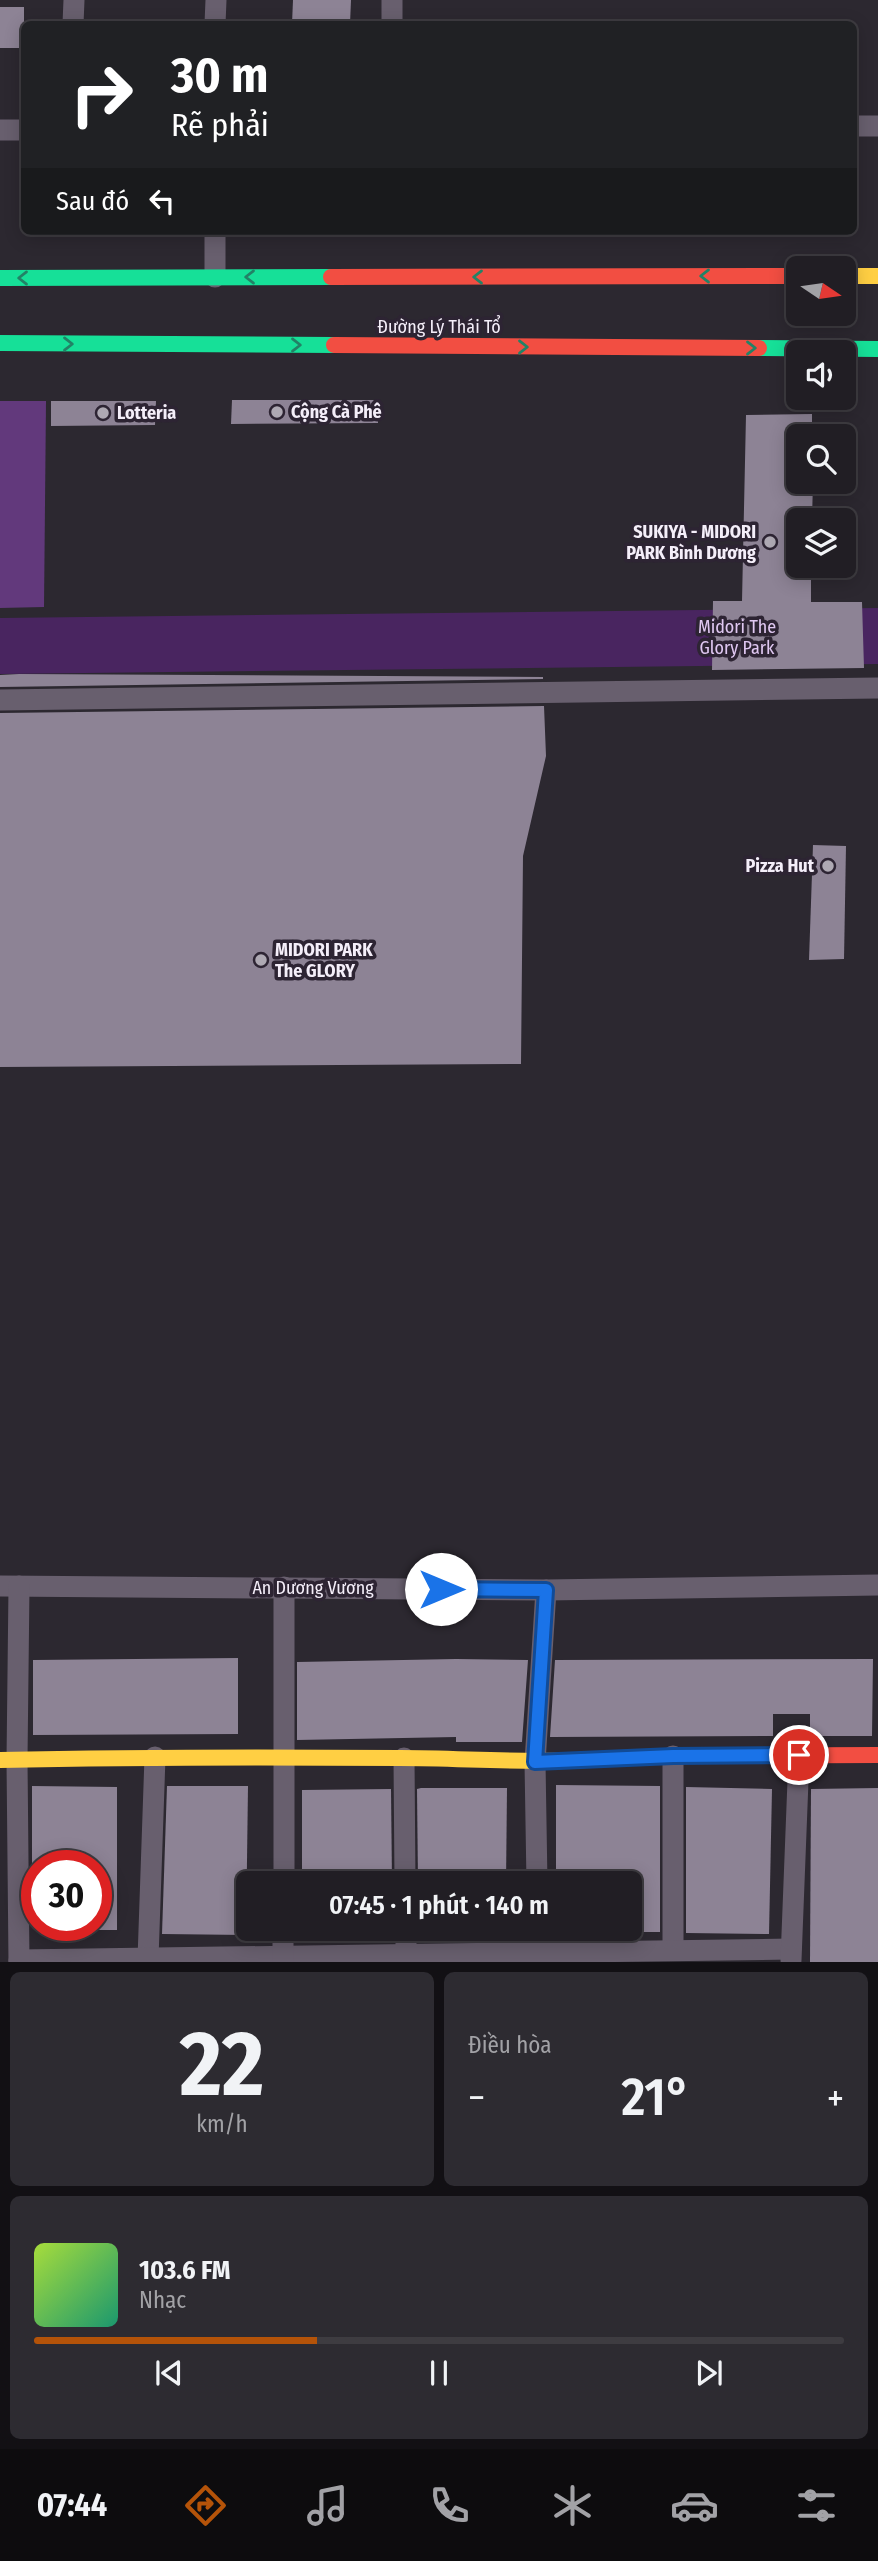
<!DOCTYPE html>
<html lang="vi">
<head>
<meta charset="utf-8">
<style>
	:root { --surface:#211e24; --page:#2d2b31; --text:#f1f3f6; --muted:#a2a2a6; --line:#3e3c41; --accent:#b45309 }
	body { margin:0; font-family:"Fira Sans Condensed",sans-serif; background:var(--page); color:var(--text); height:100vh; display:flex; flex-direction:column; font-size:26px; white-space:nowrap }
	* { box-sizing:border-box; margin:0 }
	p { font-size:23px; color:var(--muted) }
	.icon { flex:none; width:38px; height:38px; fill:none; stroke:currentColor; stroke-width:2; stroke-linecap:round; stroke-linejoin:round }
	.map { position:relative; height:1962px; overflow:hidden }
	.drawer { display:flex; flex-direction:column; gap:10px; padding:10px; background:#121014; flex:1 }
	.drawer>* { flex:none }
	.top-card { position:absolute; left:21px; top:21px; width:836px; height:214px; border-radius:10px; box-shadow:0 4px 18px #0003,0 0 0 2px var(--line); background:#202124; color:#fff; overflow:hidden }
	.needle { width:46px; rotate:103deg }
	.controls { position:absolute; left:786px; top:256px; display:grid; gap:14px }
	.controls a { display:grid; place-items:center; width:70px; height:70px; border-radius:10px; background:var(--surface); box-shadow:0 4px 18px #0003,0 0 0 2px var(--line); font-size:35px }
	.speed { position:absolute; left:21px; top:1850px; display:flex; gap:14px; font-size:35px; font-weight:700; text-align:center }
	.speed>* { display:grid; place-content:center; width:91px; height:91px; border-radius:50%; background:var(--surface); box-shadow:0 4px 18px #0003,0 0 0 2px var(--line); line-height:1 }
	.speed .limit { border:10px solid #d22; background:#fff; color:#111 }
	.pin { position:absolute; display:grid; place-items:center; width:60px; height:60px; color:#fff; margin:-30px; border:4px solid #fff; border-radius:50%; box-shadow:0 2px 7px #0007 }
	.me { position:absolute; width:77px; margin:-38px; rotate:90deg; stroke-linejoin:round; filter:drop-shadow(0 0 5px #0008) }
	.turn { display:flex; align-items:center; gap:24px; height:147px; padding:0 35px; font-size:32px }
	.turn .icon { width:91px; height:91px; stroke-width:2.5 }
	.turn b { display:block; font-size:49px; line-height:60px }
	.then { display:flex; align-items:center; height:66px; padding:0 35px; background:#0003; gap:14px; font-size:26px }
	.big { font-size:52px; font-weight:600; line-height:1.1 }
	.drawer .widget { flex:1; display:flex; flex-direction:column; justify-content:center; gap:10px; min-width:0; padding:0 24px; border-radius:10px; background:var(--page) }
	.drawer .dial { align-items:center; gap:0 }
	.dial b { font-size:91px; line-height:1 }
	.song { display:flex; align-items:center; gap:21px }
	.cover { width:84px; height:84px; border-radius:10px; background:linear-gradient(135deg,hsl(80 70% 55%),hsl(160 70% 35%)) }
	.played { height:7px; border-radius:4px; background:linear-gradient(90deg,var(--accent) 35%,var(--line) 35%) }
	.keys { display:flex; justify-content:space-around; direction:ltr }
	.heat { display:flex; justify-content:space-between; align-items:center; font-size:38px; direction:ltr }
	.drawer .tiles { flex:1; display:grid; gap:10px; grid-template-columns:1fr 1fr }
	.widget:last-child { grid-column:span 2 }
	.trip { position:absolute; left:236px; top:1871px; width:406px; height:70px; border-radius:10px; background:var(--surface); box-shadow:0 4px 18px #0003,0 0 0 2px var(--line); font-weight:600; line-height:70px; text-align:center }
	.tab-bar { display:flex; height:112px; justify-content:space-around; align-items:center; background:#0d0c0e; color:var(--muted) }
	.tab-bar .icon { width:49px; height:49px }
	.tab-bar .on { color:var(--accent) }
	.tab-bar b { font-size:32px; color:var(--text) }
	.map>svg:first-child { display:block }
	.green { fill:#492560 }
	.forest { fill:#62397c }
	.building { fill:#8d8395 }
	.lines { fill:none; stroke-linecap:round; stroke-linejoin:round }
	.street { stroke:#685f6e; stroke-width:21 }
	.fast { stroke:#16e098; stroke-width:16 }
	.slow { stroke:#ffcf43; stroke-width:16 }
	.jam { stroke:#f24e42; stroke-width:16 }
	.oneway { stroke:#228266 }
	.route-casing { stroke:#114b97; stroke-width:18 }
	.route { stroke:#1a73e8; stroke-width:12 }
	.poi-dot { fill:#aea9b3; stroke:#2d2433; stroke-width:2.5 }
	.labels { text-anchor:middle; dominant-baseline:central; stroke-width:7; stroke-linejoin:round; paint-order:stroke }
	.street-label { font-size:18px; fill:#f4eef9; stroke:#2d2433 }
	.poi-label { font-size:18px; font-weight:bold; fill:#f4eef9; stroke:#2d2433; text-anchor:start }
	.park-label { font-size:18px; fill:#e0c8f2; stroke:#2d2433 }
</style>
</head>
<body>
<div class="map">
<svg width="878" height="1963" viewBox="0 0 878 1963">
	<rect width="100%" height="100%" fill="#2c2830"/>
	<!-- green -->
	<polygon class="green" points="878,608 878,664 0,674 0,618"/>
	<!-- forest -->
	<polygon class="forest" points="0,401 46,401 44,607 0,608"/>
	<!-- building -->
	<g class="building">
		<polygon points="293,0 351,0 350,24 292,24"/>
		<rect x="0" y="7" width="24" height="41"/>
		<polygon points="232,400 378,400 378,423 231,424"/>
		<polygon points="51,401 156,401 155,425 51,426"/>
		<polygon points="812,414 812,436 798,436 798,481 813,481 812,520 798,520 798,565 811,565 811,602 862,602 864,668 712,670 713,601 742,601 746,415"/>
		<polygon points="19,674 543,677 543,679 0,687 0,675"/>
		<polygon points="544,706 546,756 523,856 521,1064 0,1067 0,713"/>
		<polygon points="813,845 846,846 844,959 809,960"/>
		<polygon points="238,1658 238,1734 33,1735 33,1660"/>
		<polygon points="456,1659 528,1660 522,1742 456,1742 456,1737 297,1740 297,1662"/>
		<polygon points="873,1659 872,1736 810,1736 810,1714 773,1714 773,1736 550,1737 555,1660"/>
		<polygon points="556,1785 660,1786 660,1932 630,1932 630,1883 556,1883"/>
		<polygon points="32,1786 117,1787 117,1930 96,1930 96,1866 32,1866"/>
		<polygon points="167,1786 248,1786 246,1935 162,1934"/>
		<polygon points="686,1787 772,1789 769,1934 686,1933"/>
		<polygon points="421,1788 507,1788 506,1883 418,1883 417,1789"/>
		<polygon points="878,1788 878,1963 810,1963 811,1789"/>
		<polygon points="391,1789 392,1883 302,1883 302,1790"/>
	</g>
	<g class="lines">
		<!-- street -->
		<g class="street">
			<polyline points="73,24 74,0"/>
			<polyline points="215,24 216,0"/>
			<polyline points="392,24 392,0"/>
			<polyline points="854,126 878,126"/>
			<polyline points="0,130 24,130"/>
			<polyline points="215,277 215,231"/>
			<polyline points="0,700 878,688"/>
			<polyline points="0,1586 546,1590 878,1585"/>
			<polyline points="673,1756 673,1950"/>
			<polyline points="404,1758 405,1883"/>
			<polyline points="284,1883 284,1587"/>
			<polyline points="537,1883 535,1762 546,1590"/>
			<polyline points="406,1928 406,1954"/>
			<polyline points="538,1928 538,1963"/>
			<polyline points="148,1959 155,1757"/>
			<polyline points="19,1960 791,1949"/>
			<polyline points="791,1960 799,1755"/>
			<polyline points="19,1963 17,1760 19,1586"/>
			<polyline points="283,1963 283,1928"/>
		</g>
		<!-- fast -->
		<g class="fast">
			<polyline points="0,278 331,277"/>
			<polyline points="0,343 334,345"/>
			<polyline points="759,348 878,349"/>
		</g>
		<!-- slow -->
		<g class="slow">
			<polyline points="844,276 878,276"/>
			<path d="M 0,1760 C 133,1757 266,1757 400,1758 C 460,1758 520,1763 581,1760"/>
		</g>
		<!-- jam -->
		<g class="jam">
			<polyline points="331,277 798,276"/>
			<polyline points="334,345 759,348"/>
			<polyline points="581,1760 673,1756 878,1755"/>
		</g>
	</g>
	<!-- one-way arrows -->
	<defs><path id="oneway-chevron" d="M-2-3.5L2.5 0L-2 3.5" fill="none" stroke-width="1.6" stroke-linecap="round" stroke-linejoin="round" transform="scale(1.75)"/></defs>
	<g class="oneway">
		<use href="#oneway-chevron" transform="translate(705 276) rotate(180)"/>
		<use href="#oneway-chevron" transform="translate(250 277) rotate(180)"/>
		<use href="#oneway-chevron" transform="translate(478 277) rotate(180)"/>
		<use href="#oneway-chevron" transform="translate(23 278) rotate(180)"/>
		<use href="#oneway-chevron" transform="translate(68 344)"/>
		<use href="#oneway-chevron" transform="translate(296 345)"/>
		<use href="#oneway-chevron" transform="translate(523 347)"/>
		<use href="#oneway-chevron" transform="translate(751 348)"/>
	</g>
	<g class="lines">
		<!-- route casing -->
		<g class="route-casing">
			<polyline id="route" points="441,1589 546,1590 535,1762 673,1756 799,1755"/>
		</g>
		<!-- route -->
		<use href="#route" class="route"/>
	</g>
	<!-- markers -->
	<g class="poi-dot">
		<circle cx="277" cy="412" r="7"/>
		<circle cx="103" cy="413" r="7"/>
		<circle cx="770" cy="542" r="7"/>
		<circle cx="828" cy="866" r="7"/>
		<circle cx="261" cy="960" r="7"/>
	</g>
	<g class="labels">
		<!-- street labels -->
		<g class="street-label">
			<text x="439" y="327">Đường Lý Thái Tổ</text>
			<text x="313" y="1588">An Dương Vương</text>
		</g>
		<!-- poi labels -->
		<g class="poi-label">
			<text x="291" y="412">Cộng Cà Phê</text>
			<text x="117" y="413">Lotteria</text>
			<text x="756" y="532" text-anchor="end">SUKIYA - MIDORI<tspan x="756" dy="21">PARK Bình Dương</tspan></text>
			<text x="814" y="866" text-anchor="end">Pizza Hut</text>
			<text x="275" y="950">MIDORI PARK<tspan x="275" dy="21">The GLORY</tspan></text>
		</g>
		<!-- park labels -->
		<g class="park-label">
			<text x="737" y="627">Midori The<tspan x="737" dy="21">Glory Park</tspan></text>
		</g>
	</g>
</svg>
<div class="controls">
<a><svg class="needle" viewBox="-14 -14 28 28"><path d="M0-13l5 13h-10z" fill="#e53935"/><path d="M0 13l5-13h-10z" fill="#a2a2a6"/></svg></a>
<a><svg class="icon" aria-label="sound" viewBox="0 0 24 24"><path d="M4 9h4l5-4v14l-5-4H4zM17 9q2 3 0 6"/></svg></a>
<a><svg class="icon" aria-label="search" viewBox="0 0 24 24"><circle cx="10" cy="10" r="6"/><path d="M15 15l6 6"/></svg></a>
<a><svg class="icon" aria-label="layers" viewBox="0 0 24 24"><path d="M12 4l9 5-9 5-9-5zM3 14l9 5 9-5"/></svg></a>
</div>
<div class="speed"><div class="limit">30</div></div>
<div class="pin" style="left:799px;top:1755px;background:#d93025"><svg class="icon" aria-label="arrive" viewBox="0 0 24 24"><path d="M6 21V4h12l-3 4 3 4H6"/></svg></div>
<svg class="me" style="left:441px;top:1589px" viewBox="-20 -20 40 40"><circle r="19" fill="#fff"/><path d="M0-13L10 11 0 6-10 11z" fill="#1a73e8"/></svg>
<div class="trip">07:45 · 1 phút · 140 m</div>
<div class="top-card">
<div class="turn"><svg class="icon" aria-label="right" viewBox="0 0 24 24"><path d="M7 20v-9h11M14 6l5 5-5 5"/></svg><div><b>30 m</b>Rẽ phải</div></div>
<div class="then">Sau đó<svg class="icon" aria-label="left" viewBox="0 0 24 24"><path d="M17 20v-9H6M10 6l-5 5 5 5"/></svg></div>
</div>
</div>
<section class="drawer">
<div class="tiles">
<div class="widget dial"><b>22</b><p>km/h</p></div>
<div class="widget"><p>Điều hòa</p>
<div class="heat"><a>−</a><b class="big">21°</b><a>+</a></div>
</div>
<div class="widget">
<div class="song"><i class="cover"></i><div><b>103.6 FM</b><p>Nhạc</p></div></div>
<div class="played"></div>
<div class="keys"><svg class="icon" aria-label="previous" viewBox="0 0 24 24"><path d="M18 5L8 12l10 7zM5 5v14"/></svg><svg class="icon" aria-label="pause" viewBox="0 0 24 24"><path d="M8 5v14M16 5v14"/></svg><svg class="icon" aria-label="next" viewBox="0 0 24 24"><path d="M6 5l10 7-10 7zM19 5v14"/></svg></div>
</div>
</div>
</section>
<nav class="tab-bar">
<b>07:44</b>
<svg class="icon on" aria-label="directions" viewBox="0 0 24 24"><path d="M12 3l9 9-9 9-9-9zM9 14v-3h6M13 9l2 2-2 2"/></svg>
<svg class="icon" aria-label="music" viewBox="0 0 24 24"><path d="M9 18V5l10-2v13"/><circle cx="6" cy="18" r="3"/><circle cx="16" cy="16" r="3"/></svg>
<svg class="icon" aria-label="phone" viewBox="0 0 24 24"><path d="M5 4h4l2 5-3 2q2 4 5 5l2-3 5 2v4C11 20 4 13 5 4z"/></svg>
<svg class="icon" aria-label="climate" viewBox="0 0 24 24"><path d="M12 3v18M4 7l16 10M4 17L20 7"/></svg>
<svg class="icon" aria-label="car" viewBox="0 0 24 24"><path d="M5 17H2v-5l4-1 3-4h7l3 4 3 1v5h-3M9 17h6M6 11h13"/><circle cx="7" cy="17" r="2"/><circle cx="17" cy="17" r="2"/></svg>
<svg class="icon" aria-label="filters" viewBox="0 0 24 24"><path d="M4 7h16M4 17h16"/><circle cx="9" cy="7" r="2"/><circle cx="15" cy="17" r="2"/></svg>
</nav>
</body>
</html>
